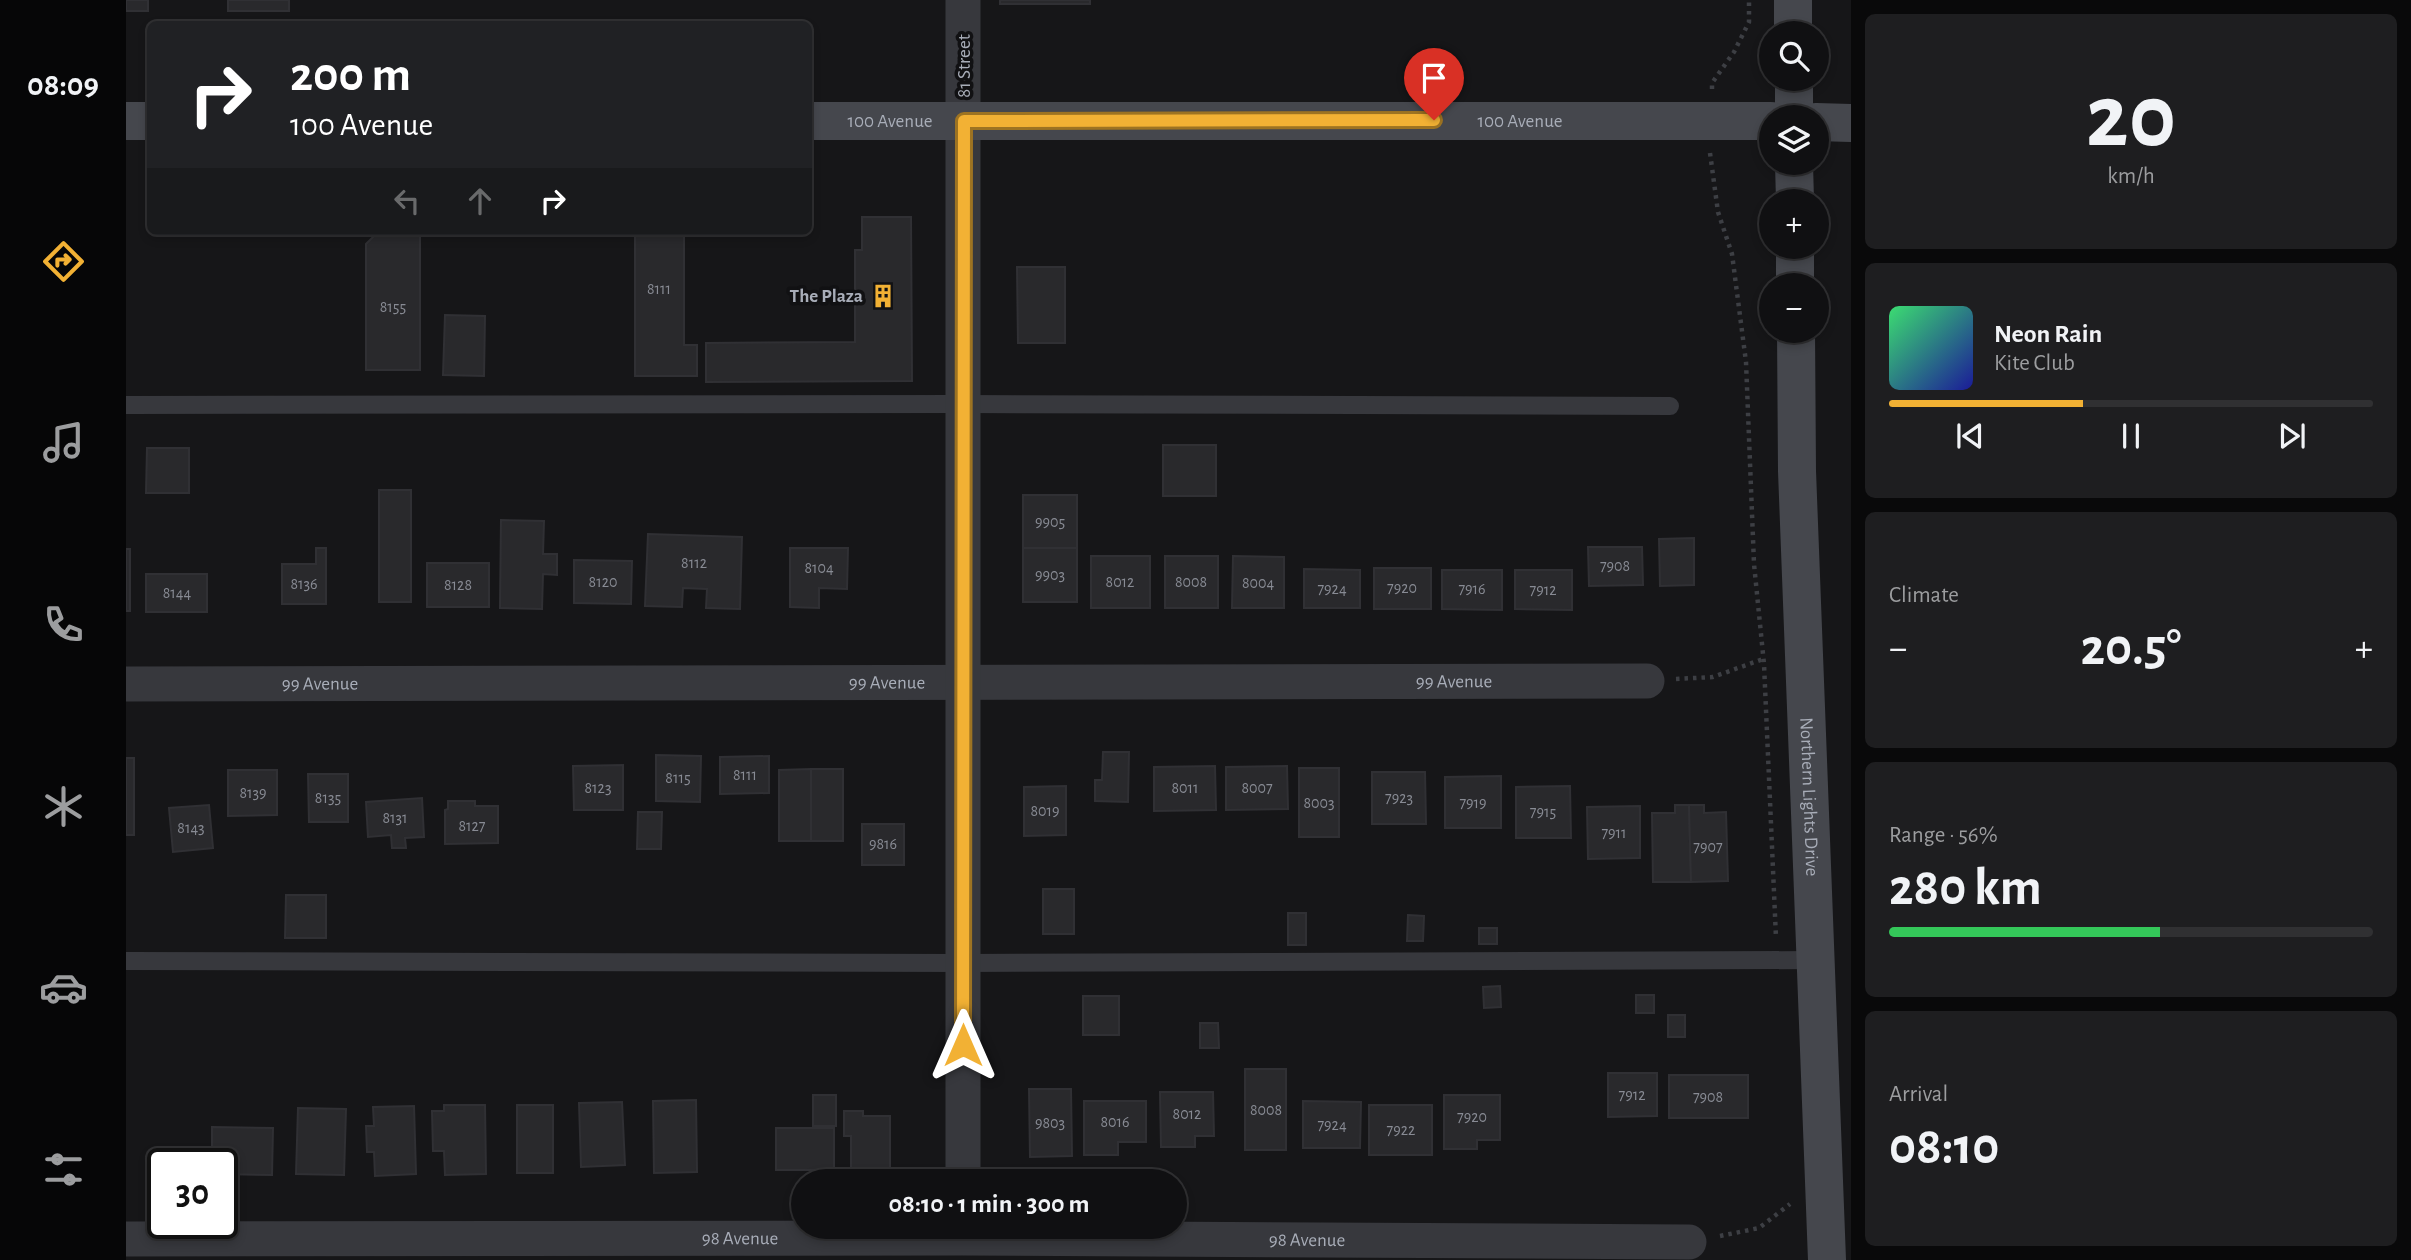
<!DOCTYPE html>
<html lang="en">
<head>
<meta charset="utf-8">
<style>
	:root { --surface:#101012; --page:#1e1e20; --text:#f1f3f6; --muted:#9c9d9f; --line:#303032; --accent:#f2b134 }
	body { margin:0; font-family:"Alegreya Sans",sans-serif; background:var(--page); color:var(--text); height:100vh; display:flex; flex-direction:column; font-size:26px; white-space:nowrap }
	* { box-sizing:border-box; margin:0 }
	p { font-size:23px; color:var(--muted) }
	.icon { flex:none; width:38px; height:38px; fill:none; stroke:currentColor; stroke-width:2; stroke-linecap:round; stroke-linejoin:round }
	.map { position:relative; flex:1; overflow:hidden }
	.side { display:flex; flex-direction:column; gap:14px; padding:14px; background:#09090a; width:560px }
	.side>* { flex:none }
	.top-card { position:absolute; left:21px; top:21px; width:665px; height:214px; border-radius:10px; box-shadow:0 4px 10px #0003,0 0 0 2px var(--line); background:#202124; color:#fff; overflow:hidden }
	.tools { position:absolute; left:1633px; top:21px; display:grid; gap:14px }
	.tools a { display:grid; place-items:center; width:70px; height:70px; border-radius:50%; background:var(--surface); box-shadow:0 4px 10px #0003,0 0 0 2px var(--line); font-size:35px }
	.speed { position:absolute; left:21px; top:1148px; display:flex; gap:14px; font-size:35px; font-weight:700; text-align:center }
	.speed>* { display:grid; place-content:center; width:91px; height:91px; border-radius:50%; background:var(--surface); box-shadow:0 4px 10px #0003,0 0 0 2px var(--line); line-height:1 }
	.speed .limit { border:4px solid #111; border-radius:10px; background:#fff; color:#111 }
	.pin { position:absolute; display:grid; place-items:center; width:60px; height:60px; color:#fff; margin:-72px -30px; border-radius:50% 50% 50% 0; rotate:-45deg; box-shadow:0 0 7px #0007 }
	.pin .icon { rotate:45deg }
	.me { position:absolute; width:77px; margin:-38px; rotate:0deg; stroke-linejoin:round; filter:drop-shadow(0 0 5px #0008) }
	.turn { display:flex; align-items:center; gap:24px; height:147px; padding:0 28px; font-size:32px }
	.turn .icon { width:91px; height:91px; stroke-width:2.5 }
	.turn b { display:block; font-size:49px; line-height:60px }
	.lanes { display:flex; align-items:center; height:66px; padding:0 28px; background:#0003; justify-content:center; gap:35px; direction:ltr }
	.lanes .off { opacity:.35 }
	.big { font-size:52px; font-weight:700; line-height:1.1 }
	.side .widget { flex:1; display:flex; flex-direction:column; justify-content:center; gap:10px; min-width:0; padding:0 24px; border-radius:10px; background:var(--page) }
	.side .dial { align-items:center; gap:0 }
	.dial b { font-size:91px; line-height:1 }
	.song { display:flex; align-items:center; gap:21px }
	.cover { width:84px; height:84px; border-radius:10px; background:linear-gradient(135deg,hsl(140 70% 55%),hsl(240 70% 35%)) }
	.played { height:7px; border-radius:4px; background:linear-gradient(90deg,var(--accent) 40%,var(--line) 40%) }
	.keys { display:flex; justify-content:space-around; direction:ltr }
	.heat { display:flex; justify-content:space-between; align-items:center; font-size:38px; direction:ltr }
	.charge { height:10px; border-radius:5px; background:linear-gradient(90deg,#34c759 56%,var(--line) 0) }
	.trip { position:absolute; left:665px; top:1169px; width:396px; height:70px; border-radius:35px; background:var(--surface); box-shadow:0 4px 10px #0003,0 0 0 2px var(--line); font-weight:700; line-height:70px; text-align:center }
	main { display:flex; flex:1; min-height:0 }
	.tab-bar { display:flex; flex-direction:column; width:126px; justify-content:space-around; align-items:center; background:#060607; color:var(--muted) }
	.tab-bar .icon { width:49px; height:49px }
	.tab-bar .active { color:var(--accent) }
	.tab-bar b { font-size:32px; color:var(--text) }
	.map>svg:first-child { display:block }
	.building { fill:#29292c; stroke:#303034; stroke-width:2 }
	.lines { fill:none; stroke-linecap:round; stroke-linejoin:round }
	.path { stroke:#3d3f44; stroke-width:4.5; stroke-dasharray:3.5 5; stroke-linecap:butt }
	.service { stroke:#37383d; stroke-width:18 }
	.minor { stroke:#37383d; stroke-width:35 }
	.secondary { stroke:#45474d; stroke-width:38 }
	.route-casing { stroke:#9d7322; stroke-width:18 }
	.route { stroke:#f2b134; stroke-width:12 }
	.labels { text-anchor:middle; dominant-baseline:central; stroke-width:7; stroke-linejoin:round; paint-order:stroke }
	.number-label { font-size:16px; fill:#888b94 }
	.street-label { font-size:19px; fill:#a8adb8; stroke:#111113 }
	.poi-label { font-size:19px; font-weight:bold; fill:#a8adb8; stroke:#111113; text-anchor:end }
</style>
</head>
<body>
<main>
<nav class="tab-bar">
<b>08:09</b>
<svg class="icon active" aria-label="directions" viewBox="0 0 24 24"><path d="M12 3l9 9-9 9-9-9zM9 14v-3h6M13 9l2 2-2 2"/></svg>
<svg class="icon" aria-label="music" viewBox="0 0 24 24"><path d="M9 18V5l10-2v13"/><circle cx="6" cy="18" r="3"/><circle cx="16" cy="16" r="3"/></svg>
<svg class="icon" aria-label="phone" viewBox="0 0 24 24"><path d="M5 4h4l2 5-3 2q2 4 5 5l2-3 5 2v4C11 20 4 13 5 4z"/></svg>
<svg class="icon" aria-label="climate" viewBox="0 0 24 24"><path d="M12 3v18M4 7l16 10M4 17L20 7"/></svg>
<svg class="icon" aria-label="car" viewBox="0 0 24 24"><path d="M5 17H2v-5l4-1 3-4h7l3 4 3 1v5h-3M9 17h6M6 11h13"/><circle cx="7" cy="17" r="2"/><circle cx="17" cy="17" r="2"/></svg>
<svg class="icon" aria-label="filters" viewBox="0 0 24 24"><path d="M4 7h16M4 17h16"/><circle cx="9" cy="7" r="2"/><circle cx="15" cy="17" r="2"/></svg>
</nav>
<div class="map">
<svg width="1725" height="1260" viewBox="0 0 1725 1260">
	<rect width="100%" height="100%" fill="#161618"/>
	<!-- building -->
	<g class="building">
		<rect x="0" y="0" width="22" height="11"/>
		<rect x="102" y="0" width="61" height="11"/>
		<rect x="874" y="0" width="90" height="4"/>
		<polygon points="736,217 785,217 786,381 580,382 580,343 729,342 729,250 736,250"/>
		<polygon points="253,231 294,231 294,370 240,370 240,244"/>
		<polygon points="509,231 556,231 558,233 558,345 571,345 571,376 509,376"/>
		<polygon points="891,267 939,267 939,343 892,343"/>
		<polygon points="319,315 359,316 358,376 317,375"/>
		<rect x="1037" y="445" width="53" height="51"/>
		<polygon points="21,448 63,448 63,493 20,493"/>
		<rect x="253" y="490" width="32" height="112"/>
		<rect x="897" y="495" width="54" height="53"/>
		<polygon points="375,520 418,521 417,554 431,554 431,575 417,574 416,609 374,608"/>
		<polygon points="522,534 616,537 614,609 580,608 581,589 557,588 556,607 519,606"/>
		<polygon points="1568,538 1568,585 1534,586 1533,539"/>
		<polygon points="1462,547 1516,547 1517,585 1463,586"/>
		<polygon points="190,548 200,548 200,604 156,604 156,564 190,564"/>
		<polygon points="664,548 722,548 721,589 693,588 693,608 664,607"/>
		<rect x="897" y="548" width="54" height="54"/>
		<rect x="0" y="549" width="4" height="62"/>
		<rect x="965" y="556" width="59" height="52"/>
		<rect x="1039" y="556" width="53" height="52"/>
		<polygon points="1107,556 1158,557 1158,608 1106,608"/>
		<polygon points="448,560 506,561 505,604 448,603"/>
		<rect x="301" y="563" width="62" height="44"/>
		<rect x="1248" y="568" width="57" height="41"/>
		<polygon points="1178,569 1234,570 1234,608 1178,608"/>
		<polygon points="1316,570 1376,570 1376,610 1316,609"/>
		<polygon points="1389,570 1446,570 1446,610 1389,609"/>
		<rect x="20" y="574" width="61" height="38"/>
		<polygon points="977,752 1003,752 1002,802 969,801 969,780 976,780"/>
		<polygon points="530,755 575,756 574,802 530,801"/>
		<polygon points="643,756 643,793 594,794 594,757"/>
		<rect x="0" y="758" width="8" height="77"/>
		<polygon points="497,765 497,810 448,810 447,766"/>
		<polygon points="1089,766 1090,810 1028,811 1028,767"/>
		<polygon points="1161,766 1162,809 1100,810 1100,767"/>
		<rect x="1173" y="768" width="40" height="69"/>
		<polygon points="685,769 685,841 653,841 653,770"/>
		<rect x="685" y="769" width="32" height="72"/>
		<polygon points="102,770 151,770 151,815 102,816"/>
		<polygon points="1246,772 1299,772 1300,824 1246,824"/>
		<polygon points="182,774 222,774 222,822 183,822"/>
		<polygon points="1375,776 1375,828 1319,828 1319,777"/>
		<polygon points="940,786 940,835 898,836 898,787"/>
		<polygon points="1444,786 1445,838 1390,838 1390,787"/>
		<polygon points="296,798 298,837 279,838 280,848 266,848 265,835 242,837 240,802"/>
		<polygon points="322,801 349,801 349,806 372,806 372,843 319,844 319,810 322,809"/>
		<polygon points="83,805 87,848 47,852 43,808"/>
		<polygon points="1549,805 1563,805 1565,882 1527,882 1526,813 1549,813"/>
		<polygon points="1563,805 1578,805 1578,813 1600,812 1602,881 1565,882"/>
		<polygon points="1514,806 1514,858 1462,859 1461,807"/>
		<polygon points="512,812 536,812 535,849 511,849"/>
		<rect x="736" y="824" width="42" height="41"/>
		<rect x="917" y="889" width="31" height="45"/>
		<polygon points="160,895 200,895 200,938 159,938"/>
		<rect x="1162" y="913" width="18" height="32"/>
		<polygon points="1282,915 1298,916 1297,941 1281,941"/>
		<rect x="1353" y="928" width="18" height="16"/>
		<polygon points="1374,986 1375,1007 1358,1008 1357,987"/>
		<rect x="1510" y="995" width="18" height="18"/>
		<rect x="957" y="996" width="36" height="39"/>
		<rect x="1542" y="1015" width="17" height="22"/>
		<polygon points="1074,1023 1092,1023 1093,1048 1074,1048"/>
		<rect x="1119" y="1069" width="41" height="81"/>
		<polygon points="1482,1073 1531,1073 1531,1116 1482,1117"/>
		<rect x="1543" y="1075" width="79" height="43"/>
		<polygon points="903,1089 945,1089 946,1156 904,1157"/>
		<polygon points="1034,1092 1087,1092 1088,1136 1069,1136 1069,1147 1035,1147"/>
		<rect x="687" y="1095" width="23" height="31"/>
		<polygon points="1318,1095 1374,1095 1374,1140 1351,1140 1351,1149 1318,1149"/>
		<polygon points="570,1100 571,1172 528,1173 527,1101"/>
		<polygon points="958,1101 1020,1101 1020,1142 992,1142 992,1155 958,1155"/>
		<polygon points="1177,1101 1235,1102 1234,1148 1177,1148"/>
		<polygon points="496,1102 499,1165 455,1167 453,1103"/>
		<polygon points="318,1105 359,1105 360,1174 319,1175 318,1151 307,1151 306,1111 318,1111"/>
		<rect x="391" y="1105" width="36" height="68"/>
		<rect x="1243" y="1105" width="63" height="50"/>
		<polygon points="288,1106 290,1174 249,1176 248,1152 241,1152 240,1126 248,1126 247,1107"/>
		<polygon points="172,1108 220,1109 218,1175 170,1174"/>
		<polygon points="718,1111 737,1111 737,1116 764,1116 764,1170 725,1170 725,1136 718,1136"/>
		<polygon points="86,1127 147,1128 146,1175 96,1174 96,1164 86,1164"/>
		<rect x="650" y="1128" width="58" height="42"/>
	</g>
	<g class="lines">
		<!-- path -->
		<g class="path">
			<polyline points="1586,89 1586,83 1608,52 1623,22 1623,0"/>
			<polyline points="1584,153 1592,212 1606,254 1620,362 1628,564 1638,664 1650,938"/>
			<polyline points="1550,679 1587,677 1637,659"/>
			<polyline points="1594,1236 1633,1228 1664,1204"/>
		</g>
		<!-- service -->
		<g class="service">
			<polyline points="0,405 837,404 1544,406"/>
			<polyline points="0,961 837,963 1689,960"/>
		</g>
		<!-- minor -->
		<g class="minor">
			<path id="s1" d="M 0,684 L 1521,681"/>
			<polyline points="837,1181 837,0"/>
			<path id="s2" d="M 0,1239 L 837,1238 L 1563,1242"/>
		</g>
		<!-- secondary -->
		<g class="secondary">
			<polyline points="1667,0 1667,33"/>
			<polyline points="1668,79 1668,117"/>
			<polyline points="0,121 24,121"/>
			<path id="s3" d="M 682,121 L 1645,121"/>
			<polyline points="1690,122 1725,123"/>
			<polyline points="1668,163 1669,201"/>
			<polyline points="1669,247 1669,285"/>
			<path id="s4" d="M 1670,331 L 1671,471 L 1701,1260"/>
		</g>
	</g>
	<g class="lines">
		<!-- route casing -->
		<g class="route-casing">
			<polyline id="route" points="837,1045 838,121 1308,120"/>
		</g>
		<!-- route -->
		<use href="#route" class="route"/>
	</g>
	<!-- icons -->
	<defs>
		<g id="building-bare" transform="scale(1.89)"><path d="M-4-6H4V6H1V3H-1V6H-4ZM-2.5-4.3h1.7v1.8h-1.7ZM.8-4.3h1.7v1.8H.8ZM-2.5-1h1.7V.8h-1.7ZM.8-1h1.7V.8H.8Z" fill="#f2b134" stroke="#111113" stroke-width="2.5" paint-order="stroke"/></g>
	</defs>
	<g fill-rule="evenodd">
		<use href="#building-bare" x="757" y="296"/>
	</g>
	<g class="labels">
		<!-- number labels -->
		<g class="number-label">
			<text x="533" y="289">8111</text>
			<text x="267" y="307">8155</text>
			<text x="924" y="522">9905</text>
			<text x="568" y="563">8112</text>
			<text x="1489" y="566">7908</text>
			<text x="693" y="568">8104</text>
			<text x="924" y="575">9903</text>
			<text x="477" y="582">8120</text>
			<text x="994" y="582">8012</text>
			<text x="1065" y="582">8008</text>
			<text x="1132" y="583">8004</text>
			<text x="178" y="584">8136</text>
			<text x="332" y="585">8128</text>
			<text x="1276" y="588">7920</text>
			<text x="1206" y="589">7924</text>
			<text x="1346" y="589">7916</text>
			<text x="1417" y="590">7912</text>
			<text x="51" y="593">8144</text>
			<text x="619" y="775">8111</text>
			<text x="552" y="778">8115</text>
			<text x="472" y="788">8123</text>
			<text x="1059" y="788">8011</text>
			<text x="1131" y="788">8007</text>
			<text x="127" y="793">8139</text>
			<text x="202" y="798">8135</text>
			<text x="1273" y="798">7923</text>
			<text x="1193" y="803">8003</text>
			<text x="1347" y="803">7919</text>
			<text x="919" y="811">8019</text>
			<text x="1417" y="812">7915</text>
			<text x="269" y="818">8131</text>
			<text x="346" y="826">8127</text>
			<text x="65" y="828">8143</text>
			<text x="1488" y="833">7911</text>
			<text x="757" y="844">9816</text>
			<text x="1582" y="847">7907</text>
			<text x="1506" y="1095">7912</text>
			<text x="1582" y="1097">7908</text>
			<text x="1140" y="1110">8008</text>
			<text x="1061" y="1114">8012</text>
			<text x="1346" y="1117">7920</text>
			<text x="989" y="1122">8016</text>
			<text x="924" y="1123">9803</text>
			<text x="1206" y="1125">7924</text>
			<text x="1275" y="1130">7922</text>
		</g>
		<!-- street labels -->
		<g class="street-label">
			<text transform="translate(838 66) rotate(-90)">81 Street</text>
			<text stroke="none"><textPath href="#s3" startOffset="712">100 Avenue</textPath></text>
			<text stroke="none"><textPath href="#s3" startOffset="82">100 Avenue</textPath></text>
			<text stroke="none"><textPath href="#s1" startOffset="1328">99 Avenue</textPath></text>
			<text stroke="none"><textPath href="#s1" startOffset="194">99 Avenue</textPath></text>
			<text stroke="none"><textPath href="#s1" startOffset="761">99 Avenue</textPath></text>
			<text stroke="none"><textPath href="#s4" startOffset="466">Northern Lights Drive</textPath></text>
			<text stroke="none"><textPath href="#s2" startOffset="614">98 Avenue</textPath></text>
			<text stroke="none"><textPath href="#s2" startOffset="1181">98 Avenue</textPath></text>
		</g>
		<!-- poi labels -->
		<g class="poi-label">
			<text x="737" y="296">The Plaza</text>
		</g>
	</g>
</svg>
<div class="tools">
<a><svg class="icon" aria-label="search" viewBox="0 0 24 24"><circle cx="10" cy="10" r="6"/><path d="M15 15l6 6"/></svg></a>
<a><svg class="icon" aria-label="layers" viewBox="0 0 24 24"><path d="M12 4l9 5-9 5-9-5zM3 14l9 5 9-5"/></svg></a>
<a>+</a>
<a>−</a>
</div>
<div class="speed"><div class="limit">30</div></div>
<div class="pin" style="left:1308px;top:120px;background:#d93025"><svg class="icon" aria-label="arrive" viewBox="0 0 24 24"><path d="M6 21V4h12l-3 4 3 4H6"/></svg></div>
<svg class="me" style="left:837px;top:1045px" viewBox="-20 -20 40 40"><path d="M0-17L14 15 0 8-14 15z" fill="#f2b134" stroke="#fff" stroke-width="4"/></svg>
<div class="trip">08:10 · 1 min · 300 m</div>
<div class="top-card">
<div class="turn"><svg class="icon" aria-label="right" viewBox="0 0 24 24"><path d="M7 20v-9h11M14 6l5 5-5 5"/></svg><div><b>200 m</b>100 Avenue</div></div>
<div class="lanes"><svg class="icon off" aria-label="left" viewBox="0 0 24 24"><path d="M17 20v-9H6M10 6l-5 5 5 5"/></svg><svg class="icon off" aria-label="ahead" viewBox="0 0 24 24"><path d="M12 20V5M6 11l6-6 6 6"/></svg><svg class="icon" aria-label="right" viewBox="0 0 24 24"><path d="M7 20v-9h11M14 6l5 5-5 5"/></svg></div>
</div>
</div>
<section class="side">
<div class="widget dial"><b>20</b><p>km/h</p></div>
<div class="widget">
<div class="song"><i class="cover"></i><div><b>Neon Rain</b><p>Kite Club</p></div></div>
<div class="played"></div>
<div class="keys"><svg class="icon" aria-label="previous" viewBox="0 0 24 24"><path d="M18 5L8 12l10 7zM5 5v14"/></svg><svg class="icon" aria-label="pause" viewBox="0 0 24 24"><path d="M8 5v14M16 5v14"/></svg><svg class="icon" aria-label="next" viewBox="0 0 24 24"><path d="M6 5l10 7-10 7zM19 5v14"/></svg></div>
</div>
<div class="widget"><p>Climate</p>
<div class="heat"><a>−</a><b class="big">20.5°</b><a>+</a></div>
</div>
<div class="widget"><p>Range · 56%</p><b class="big">280 km</b><div class="charge"></div></div>
<div class="widget"><p>Arrival</p><b class="big">08:10</b></div>
</section>
</main>
</body>
</html>
